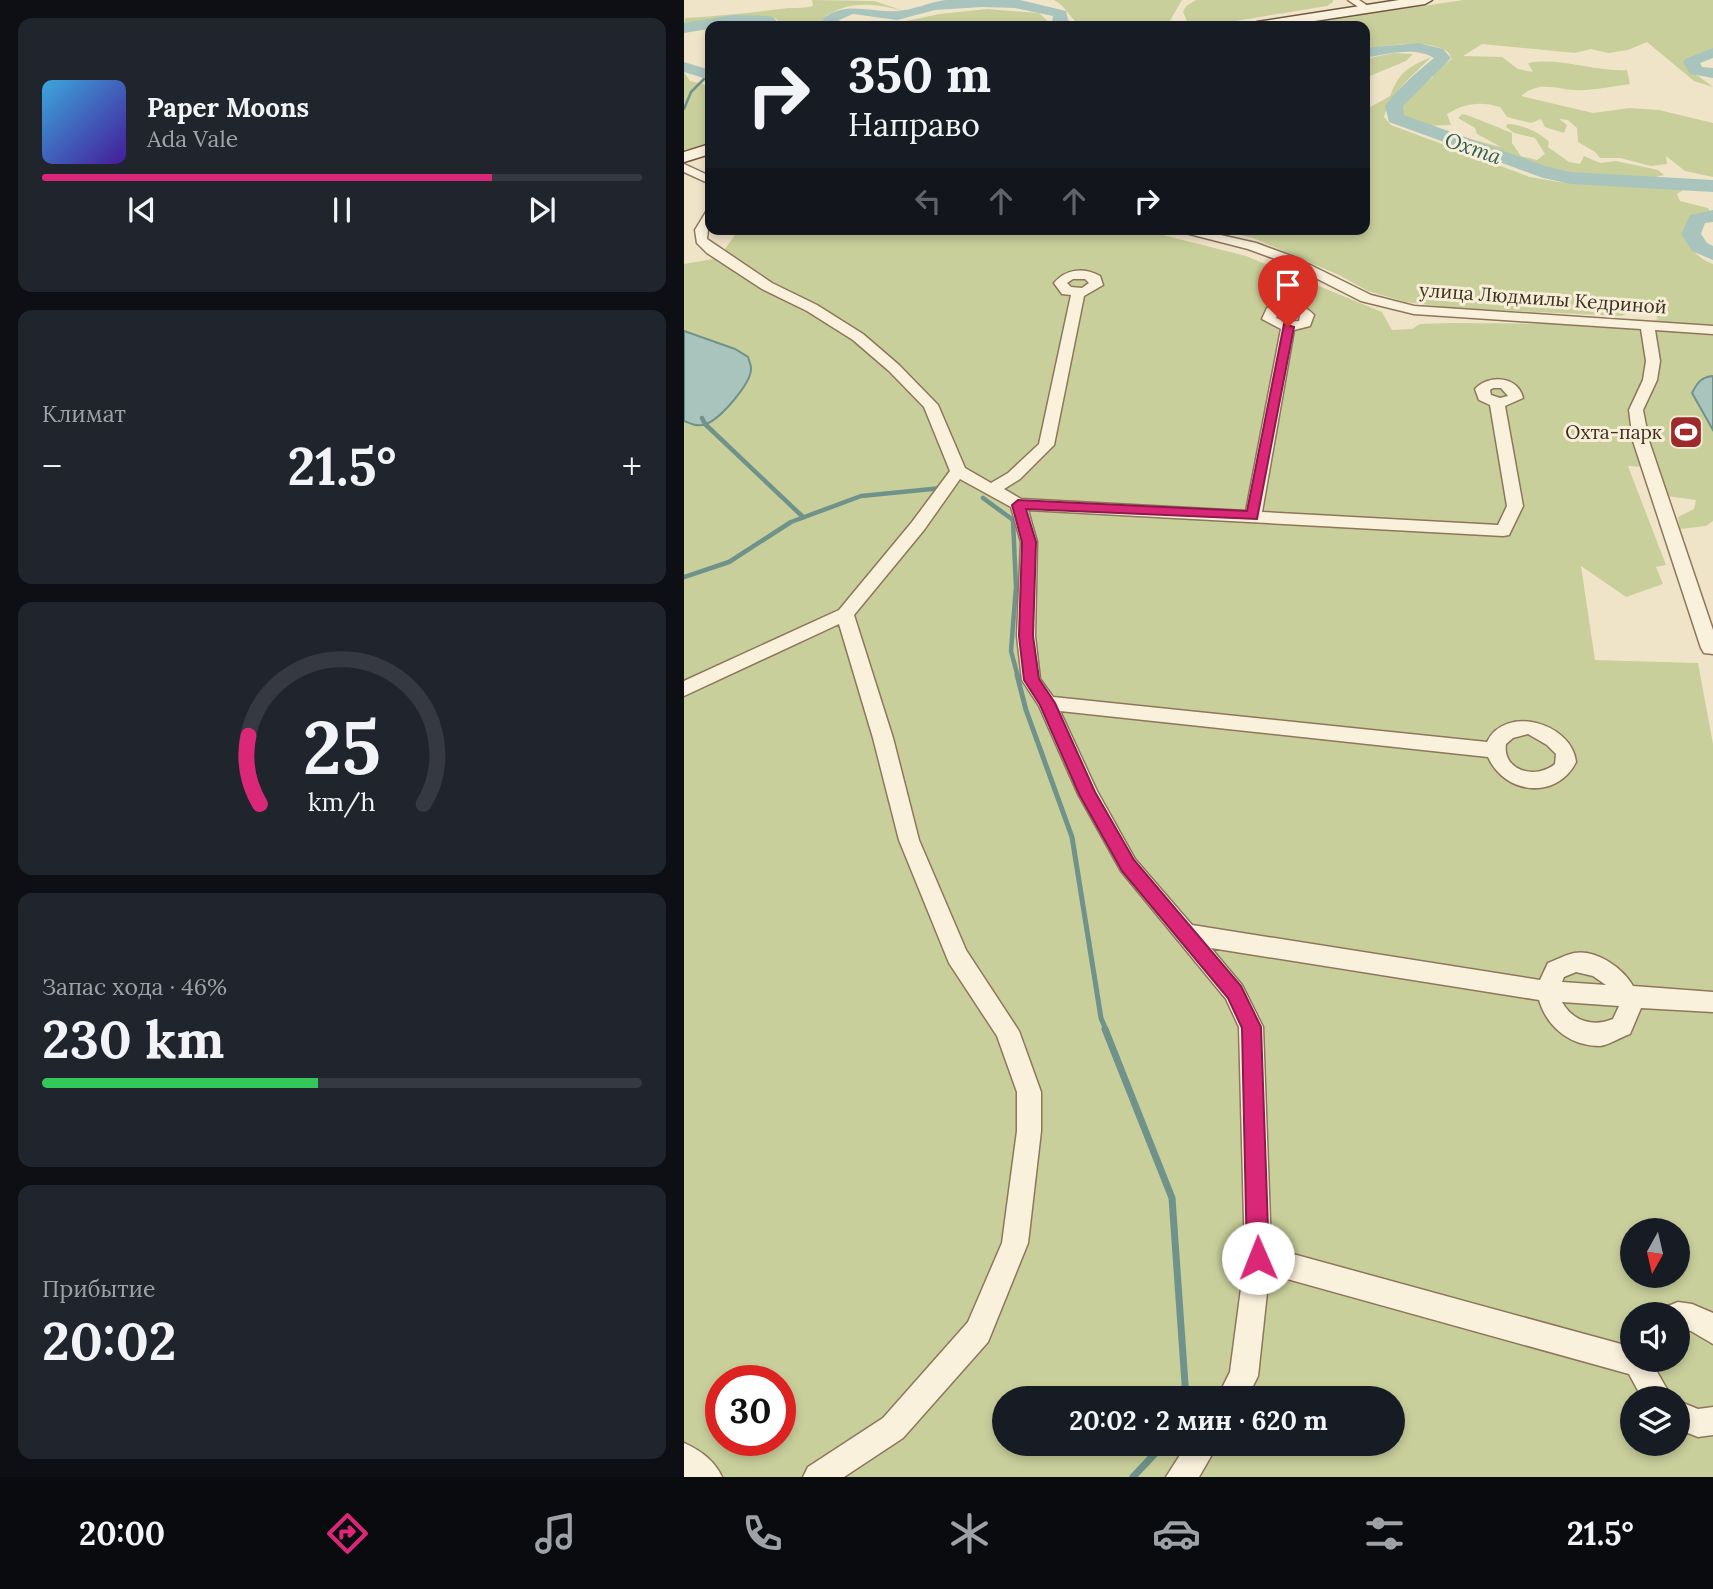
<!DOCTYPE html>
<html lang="ru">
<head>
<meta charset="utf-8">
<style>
	:root { --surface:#171b24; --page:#20242c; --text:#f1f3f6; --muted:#9ea1a6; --line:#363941; --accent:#db2777 }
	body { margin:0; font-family:Lora,serif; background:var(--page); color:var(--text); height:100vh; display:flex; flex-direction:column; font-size:26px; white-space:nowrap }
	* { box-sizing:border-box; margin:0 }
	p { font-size:23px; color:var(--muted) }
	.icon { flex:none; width:38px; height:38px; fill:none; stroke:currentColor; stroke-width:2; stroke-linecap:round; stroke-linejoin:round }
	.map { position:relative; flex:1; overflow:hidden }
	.sheet { display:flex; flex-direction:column; gap:18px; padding:18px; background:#0d0f14; width:684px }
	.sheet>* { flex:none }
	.hud { position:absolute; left:21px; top:21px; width:665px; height:214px; border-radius:14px; box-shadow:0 4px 10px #0003; background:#171b24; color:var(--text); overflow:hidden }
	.needle { width:46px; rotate:188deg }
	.tools { position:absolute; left:936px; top:1218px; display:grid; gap:14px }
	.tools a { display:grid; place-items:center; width:70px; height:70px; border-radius:50%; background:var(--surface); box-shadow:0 4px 10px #0003; font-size:35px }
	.speed { position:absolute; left:21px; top:1365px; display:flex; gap:14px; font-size:35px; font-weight:700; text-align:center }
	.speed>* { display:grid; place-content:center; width:91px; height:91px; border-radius:50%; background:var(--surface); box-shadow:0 4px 10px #0003; line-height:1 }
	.speed .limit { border:10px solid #d22; background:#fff; color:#111 }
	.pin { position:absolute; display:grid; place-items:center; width:60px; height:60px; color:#fff; margin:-72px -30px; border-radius:50% 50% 50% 0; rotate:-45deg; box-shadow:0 0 7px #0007 }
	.pin .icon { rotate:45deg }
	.me { position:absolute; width:77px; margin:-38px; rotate:359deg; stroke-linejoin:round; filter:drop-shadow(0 0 5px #0008) }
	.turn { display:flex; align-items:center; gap:24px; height:147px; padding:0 28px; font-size:32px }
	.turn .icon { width:91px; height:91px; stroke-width:2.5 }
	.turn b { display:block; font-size:49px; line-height:60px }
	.lanes { display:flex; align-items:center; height:66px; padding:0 28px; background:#0003; justify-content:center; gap:35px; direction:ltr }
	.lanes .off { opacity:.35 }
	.big { font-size:52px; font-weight:800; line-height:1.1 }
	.sheet .tile { flex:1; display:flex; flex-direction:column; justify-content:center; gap:10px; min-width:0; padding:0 24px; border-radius:14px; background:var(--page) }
	.sheet .dial { align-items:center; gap:0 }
	.dial svg { height:182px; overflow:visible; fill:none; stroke:var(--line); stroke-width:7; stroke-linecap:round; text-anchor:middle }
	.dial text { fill:var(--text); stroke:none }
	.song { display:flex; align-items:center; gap:21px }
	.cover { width:84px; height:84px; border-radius:10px; background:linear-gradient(135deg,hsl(200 70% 55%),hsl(260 70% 35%)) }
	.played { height:7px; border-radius:4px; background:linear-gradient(90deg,var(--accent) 75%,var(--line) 75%) }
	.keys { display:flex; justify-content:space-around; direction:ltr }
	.heat { display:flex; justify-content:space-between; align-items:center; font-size:38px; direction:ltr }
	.charge { height:10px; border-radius:5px; background:linear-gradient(90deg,#34c759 46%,var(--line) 0) }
	.trip { position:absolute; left:308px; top:1386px; width:413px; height:70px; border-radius:35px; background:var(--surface); box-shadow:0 4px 10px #0003; font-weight:800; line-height:70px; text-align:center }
	.menu { display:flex; height:112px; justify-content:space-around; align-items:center; background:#090b0e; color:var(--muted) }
	.menu .icon { width:49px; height:49px }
	.menu .active { color:var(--accent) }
	.menu b { font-size:32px; color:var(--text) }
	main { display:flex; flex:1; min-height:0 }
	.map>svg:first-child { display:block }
	.green { fill:#c9cf9b; fill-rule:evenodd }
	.water { fill:#a9c4bc; stroke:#6f938a; stroke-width:2 }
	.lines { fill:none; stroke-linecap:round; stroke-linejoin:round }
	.stream-far3 { stroke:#6f938a; stroke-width:2.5 }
	.stream-far2 { stroke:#6f938a; stroke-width:4.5 }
	.stream-far1 { stroke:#6f938a; stroke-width:5 }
	.stream { stroke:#6f938a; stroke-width:7 }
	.river { fill:#a9c4bc; fill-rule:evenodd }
	.street-casing { stroke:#8d765c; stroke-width:3 }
	.secondary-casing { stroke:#6f573f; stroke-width:3 }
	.street { fill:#faf1dc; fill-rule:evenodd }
	.secondary { fill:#faf1dc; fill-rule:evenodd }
	.route { fill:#db2777; stroke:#8e194d; stroke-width:2 }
	.labels { text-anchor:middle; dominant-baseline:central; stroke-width:6; stroke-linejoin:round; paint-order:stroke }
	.far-street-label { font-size:19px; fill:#3d2e20; stroke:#f7eed8 }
	.far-poi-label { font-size:19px; fill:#3d2e20; stroke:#f7eed8; text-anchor:end }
	.far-water-label { font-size:21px; font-style:italic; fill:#2f5d5a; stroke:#f7eed8 }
</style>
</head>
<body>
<main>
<section class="sheet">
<div class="tile">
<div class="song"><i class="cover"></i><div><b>Paper Moons</b><p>Ada Vale</p></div></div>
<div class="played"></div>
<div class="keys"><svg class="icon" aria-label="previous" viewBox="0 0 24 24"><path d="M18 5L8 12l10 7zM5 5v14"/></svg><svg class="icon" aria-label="pause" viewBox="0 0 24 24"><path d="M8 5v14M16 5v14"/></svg><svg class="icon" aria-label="next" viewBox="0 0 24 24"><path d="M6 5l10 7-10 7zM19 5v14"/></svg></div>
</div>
<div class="tile"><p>Климат</p>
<div class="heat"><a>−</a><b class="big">21.5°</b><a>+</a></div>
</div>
<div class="tile dial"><svg viewBox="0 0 100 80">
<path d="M14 69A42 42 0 1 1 86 69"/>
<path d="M14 69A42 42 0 0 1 9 39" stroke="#db2777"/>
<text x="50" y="56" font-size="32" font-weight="700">25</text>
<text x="50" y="72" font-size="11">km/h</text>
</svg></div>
<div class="tile"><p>Запас хода · 46%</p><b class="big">230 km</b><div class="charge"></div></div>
<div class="tile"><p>Прибытие</p><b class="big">20:02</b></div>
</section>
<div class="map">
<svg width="1029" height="1477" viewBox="0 0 1029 1477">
	<rect width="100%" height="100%" fill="#f0e4c8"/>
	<!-- green -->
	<g class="green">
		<path d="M 128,0 L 190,1 L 220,11 C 192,4 167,0 142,16 L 146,26 L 99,26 L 91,18 L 65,17 L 0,27 L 1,18 C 33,16 64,13 96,9 C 107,7 117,9 129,6 Z"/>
		<path d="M 370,0 L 498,0 L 483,26 L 397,26 C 386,19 382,6 370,0 Z"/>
		<polygon points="512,0 649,0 649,2 643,6 520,26 505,26 499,12 502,6"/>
		<path d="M 779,0 L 1029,0 L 1029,50 L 1006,58 L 1009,72 L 1029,87 L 1010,81 L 963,42 L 944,50 L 924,53 L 907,49 L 891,53 L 798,44 L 779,56 L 818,57 L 834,69 L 849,72 L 844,63 C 877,57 910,72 943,70 L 946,84 C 931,86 916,89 901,90 C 876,92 858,78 837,96 L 909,113 L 945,108 L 975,110 L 1029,123 L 1029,177 L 1001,171 L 982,156 L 983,164 L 967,166 L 936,158 L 916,158 L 911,152 L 894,142 L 893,128 L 884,120 L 875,119 L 883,125 L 880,133 L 861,127 L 857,119 L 847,123 L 823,117 L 816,107 C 796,101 781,103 763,114 L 767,125 C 746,126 731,127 715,113 L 716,103 L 749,77 L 749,72 L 768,59 L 764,52 C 741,38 706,45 681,50 L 681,26 L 608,26 Z"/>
		<polygon points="303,9 355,13 369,26 199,26 255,14"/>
		<polygon points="709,53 729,54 722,61 681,78 681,59"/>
		<path d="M 747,57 C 729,76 707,91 700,117 L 707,125 L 846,177 L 875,182 L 1004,187 L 993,194 L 996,201 L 1024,208 L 1027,213 L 1006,217 L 998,232 C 1006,247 1012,258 1029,264 L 1029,521 L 1022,526 L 996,529 L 994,517 L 1010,509 L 1012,500 L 983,496 L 960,467 L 944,466 L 982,565 L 972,567 L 979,584 L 942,597 L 897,566 L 911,660 L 1014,663 L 1029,744 L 1029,1477 L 0,1477 L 0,421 L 8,425 L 20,424 L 67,467 L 22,423 C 54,404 48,383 51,349 L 0,331 L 0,264 L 35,258 L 55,229 L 463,231 L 562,256 L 698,312 L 708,330 L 728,329 L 736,324 L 768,323 L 906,324 L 956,328 L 974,319 L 969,311 L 947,312 L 937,316 L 768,308 L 721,302 L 684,291 L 655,275 L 569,238 L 529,229 L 681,229 L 681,110 L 706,96 C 716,71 723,68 747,57 ZM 948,1230 L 994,1230 L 994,1276 L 948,1276 ZM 948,1314 L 994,1314 L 994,1360 L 948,1360 ZM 37,1381 L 96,1381 L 96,1440 L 37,1440 ZM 320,1398 L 709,1398 L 709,1444 L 320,1444 ZM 948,1398 L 994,1398 L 994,1444 L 948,1444 Z"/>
		<polygon points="0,72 6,81 19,84 26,90 26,143 0,150"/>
		<path d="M 778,114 C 783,114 820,130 828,133 L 828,143 L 837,156 L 853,160 L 861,154 L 851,138 L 830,133 L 822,127 L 823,124 C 837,124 855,132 865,142 L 864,147 L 885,162 L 896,164 L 900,156 L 916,163 L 932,161 L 974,170 L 980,175 L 964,179 L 876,173 L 779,142 L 779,137 L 817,147 L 793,134 L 791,128 L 774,118 Z"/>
	</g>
	<!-- water -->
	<g class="water">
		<path d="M 0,331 L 51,349 L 64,357 C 65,361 67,364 67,368 C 68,383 36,419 22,424 C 14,427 7,424 0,421 Z"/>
		<path d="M 1029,376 L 1029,430 L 1008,393 C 1013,383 1017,377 1029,376 Z"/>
	</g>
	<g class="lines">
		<!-- stream-far3 -->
		<polyline class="stream-far3" points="0,109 7,92 25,74"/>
		<!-- stream-far2 -->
		<g class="stream-far2">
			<polyline points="18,418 21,424 119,517"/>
			<polyline points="299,498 329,520 332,587 327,651 334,677"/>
			<polyline points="0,577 45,562 107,522 177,496 258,488"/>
		</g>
		<!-- stream-far1 -->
		<polyline class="stream-far1" points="333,675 342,710 388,837 417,1018 422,1030"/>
		<!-- stream -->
		<g class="stream">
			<polyline points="421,1029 488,1198 502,1398"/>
			<polyline points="449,1477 480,1444"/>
		</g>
		<!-- river -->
		<g class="river">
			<path d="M 262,0 L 336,0 L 382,11 L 384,20 L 393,26 L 373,26 L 368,22 L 369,16 L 331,8 L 298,7 L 251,10 L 213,20 L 169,14 L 155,20 L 159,26 L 143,26 L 139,19 C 160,0 187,13 213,11 C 230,10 245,2 262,0 Z"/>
			<polygon points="49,15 85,16 90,18 97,26 49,25 0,33 0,23"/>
			<path d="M 734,43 L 759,49 L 767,58 L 719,106 L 720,115 L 864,167 L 887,172 L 1029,180 L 1029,192 L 887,184 L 859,178 L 705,122 L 701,106 C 715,87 732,73 750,58 C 731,46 702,54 681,58 L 681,48 Z"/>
			<polygon points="1029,48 1029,58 1016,63 1018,67 1029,68 1029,78 1006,74 999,62 1001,59"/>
			<polygon points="0,62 26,70 26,80 0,72"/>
			<polygon points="1029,210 1029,222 1021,223 1017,234 1023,243 1029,246 1029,260 1008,251 997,234 1006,215"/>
		</g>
		<!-- street casing -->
		<g class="street-casing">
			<g id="street">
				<polygon points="664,0 675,0 687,8 679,10"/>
				<polygon points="0,164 26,176 26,184 0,172"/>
				<path d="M 26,211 L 23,239 L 88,283 L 133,305 L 179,334 L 215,365 L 254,405 L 281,468 L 307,483 L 324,473 L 355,444 L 387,295 L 378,294 L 370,283 C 382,269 399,267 416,276 L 419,285 L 400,296 L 370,445 L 336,479 L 320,489 L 337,499 L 562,511 L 597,329 L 578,319 L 583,308 C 601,302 616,300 630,315 L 626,326 L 610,330 L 578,512 L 814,525 L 823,506 L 806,405 L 795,400 L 791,389 C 805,374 834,376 839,398 L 821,406 L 839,506 L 825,535 L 819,536 L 344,510 L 353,542 L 351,636 L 356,679 L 369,697 L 803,742 C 821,704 888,723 892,762 C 873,800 821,795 804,757 L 376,711 L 413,791 L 451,859 L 508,925 L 856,980 L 864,963 C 872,960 881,955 890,953 C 912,949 939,968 949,986 L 1029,992 L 1029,1012 L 957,1008 L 946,1034 C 937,1037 925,1045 916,1046 C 886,1046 863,1027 855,1000 L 527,948 L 558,985 L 579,1027 L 587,1248 L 948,1347 L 948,1360 L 971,1360 L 972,1370 L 988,1398 L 958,1398 L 945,1374 L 585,1274 L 574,1376 L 563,1398 L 533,1398 L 546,1372 L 561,1258 L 555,1027 L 542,999 L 437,871 L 394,794 L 355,706 L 338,680 L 333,636 L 337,542 L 327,507 L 276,479 L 240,530 L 170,615 L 209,738 L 235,840 L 282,950 L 335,1031 L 357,1092 L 357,1131 L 344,1243 L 304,1342 L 219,1438 L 160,1477 L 119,1477 L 124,1467 L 199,1418 L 284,1322 L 318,1243 L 333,1131 L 333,1092 L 313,1036 L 265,963 L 215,840 L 189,738 L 155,624 L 0,696 L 0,681 L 155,610 L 228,522 L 266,471 L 240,407 L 205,371 L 169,340 L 123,311 L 78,289 L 23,253 L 13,243 L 11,230 L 22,212 ZM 389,279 L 401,279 L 405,283 L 398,288 L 387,287 L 383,283 ZM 600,311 L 610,312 L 616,316 L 615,321 L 602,322 L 592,318 L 594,313 ZM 809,388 L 817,388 L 824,396 L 816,398 L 807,395 L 806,390 ZM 844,734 L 863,745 L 872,754 L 871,764 C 852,780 818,771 822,744 L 829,738 ZM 892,972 L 909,976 L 922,985 L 878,982 L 880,977 ZM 878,1002 L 935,1006 L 929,1019 C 910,1027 889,1022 878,1002 Z"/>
				<polygon points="486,229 510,229 572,243 610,257 687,295 730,306 1029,326 1029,334 971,330 976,361 973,380 959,410 965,441 1029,630 1029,654 1020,653 1017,648 949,441 945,410 959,380 962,361 957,329 730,314 677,301 602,263 564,249"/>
				<polygon points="994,1302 1008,1304 1029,1313 1029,1344 1007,1331 994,1330 994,1314 981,1314 984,1306"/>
				<polygon points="994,1401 1014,1409 1029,1407 1029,1435 1014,1437 994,1429"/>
				<path d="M 0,1443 C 16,1450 31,1461 38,1477 L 0,1477 Z"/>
				<polygon points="503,1444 534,1444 515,1477 482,1477"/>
			</g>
		</g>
		<!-- secondary casing -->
		<g class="secondary-casing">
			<g id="secondary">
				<polygon points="715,0 748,0 741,4 598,26 566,26 573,22"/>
				<polygon points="26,144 26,154 0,162 0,152"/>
			</g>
		</g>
		<!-- street -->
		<use href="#street" class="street"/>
		<!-- secondary -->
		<use href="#secondary" class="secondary"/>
	</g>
	<!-- route -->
	<polygon class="route" points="600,324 610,327 573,519 342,509 352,542 349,636 355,679 371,703 411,792 450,860 557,986 577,1027 585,1258 582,1266 574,1269 567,1266 563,1258 558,1028 544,998 438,871 395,794 356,705 340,680 335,636 338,542 328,505 334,500 563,511"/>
	<!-- icons -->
	<defs>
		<g id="stadium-square" transform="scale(1.75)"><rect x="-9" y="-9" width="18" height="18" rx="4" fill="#9e2a2b" stroke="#f7eed8"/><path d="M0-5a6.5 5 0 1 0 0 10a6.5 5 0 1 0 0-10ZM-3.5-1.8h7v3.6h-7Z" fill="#fff"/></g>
	</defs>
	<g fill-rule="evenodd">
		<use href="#stadium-square" x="1002" y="432"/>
	</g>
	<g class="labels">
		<!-- far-street labels -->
		<g class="far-street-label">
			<text transform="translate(859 298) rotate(4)">улица Людмилы Кедриной</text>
		</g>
		<!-- far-poi labels -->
		<g class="far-poi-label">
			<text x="978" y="432">Охта-парк</text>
		</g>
		<!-- far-water labels -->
		<g class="far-water-label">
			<text transform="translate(789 148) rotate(19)">Охта</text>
		</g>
	</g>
</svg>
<div class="tools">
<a><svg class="needle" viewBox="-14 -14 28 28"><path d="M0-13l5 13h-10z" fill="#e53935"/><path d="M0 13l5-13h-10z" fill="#9ea1a6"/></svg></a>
<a><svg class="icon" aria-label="sound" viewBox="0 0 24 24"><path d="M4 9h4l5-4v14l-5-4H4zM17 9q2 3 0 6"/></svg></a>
<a><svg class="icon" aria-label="layers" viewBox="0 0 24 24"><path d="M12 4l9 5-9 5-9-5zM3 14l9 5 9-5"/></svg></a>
</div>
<div class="speed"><div class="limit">30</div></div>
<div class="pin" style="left:604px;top:327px;background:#d93025"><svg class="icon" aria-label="arrive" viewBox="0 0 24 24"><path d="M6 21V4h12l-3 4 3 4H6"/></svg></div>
<svg class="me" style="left:574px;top:1258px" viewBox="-20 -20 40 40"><circle r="19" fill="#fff"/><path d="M0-13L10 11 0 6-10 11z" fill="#db2777"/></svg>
<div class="trip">20:02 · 2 мин · 620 m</div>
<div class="hud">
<div class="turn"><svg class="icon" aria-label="right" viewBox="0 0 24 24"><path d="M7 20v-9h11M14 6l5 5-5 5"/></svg><div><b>350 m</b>Направо</div></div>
<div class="lanes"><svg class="icon off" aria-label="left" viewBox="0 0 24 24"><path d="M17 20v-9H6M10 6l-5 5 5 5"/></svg><svg class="icon off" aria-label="ahead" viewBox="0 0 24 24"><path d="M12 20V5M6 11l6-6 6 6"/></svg><svg class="icon off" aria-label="ahead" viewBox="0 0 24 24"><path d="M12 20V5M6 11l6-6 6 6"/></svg><svg class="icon" aria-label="right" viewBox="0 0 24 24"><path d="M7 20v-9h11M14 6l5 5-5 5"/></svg></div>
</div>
</div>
</main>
<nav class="menu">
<b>20:00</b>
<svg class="icon active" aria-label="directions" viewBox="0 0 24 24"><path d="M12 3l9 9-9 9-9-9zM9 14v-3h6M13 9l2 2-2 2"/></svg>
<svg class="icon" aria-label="music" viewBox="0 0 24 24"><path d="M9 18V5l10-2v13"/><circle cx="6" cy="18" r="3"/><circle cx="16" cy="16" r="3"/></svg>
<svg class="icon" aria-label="phone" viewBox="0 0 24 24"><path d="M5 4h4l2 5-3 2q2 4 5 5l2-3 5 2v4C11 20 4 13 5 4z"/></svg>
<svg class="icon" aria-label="climate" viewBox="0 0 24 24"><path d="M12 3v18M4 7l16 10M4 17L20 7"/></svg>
<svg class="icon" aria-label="car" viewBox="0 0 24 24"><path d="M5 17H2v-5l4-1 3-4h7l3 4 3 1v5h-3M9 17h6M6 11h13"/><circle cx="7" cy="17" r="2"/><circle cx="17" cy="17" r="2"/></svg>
<svg class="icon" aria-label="filters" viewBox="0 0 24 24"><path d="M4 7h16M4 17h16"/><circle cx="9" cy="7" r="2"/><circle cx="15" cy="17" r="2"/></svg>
<b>21.5°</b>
</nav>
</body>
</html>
